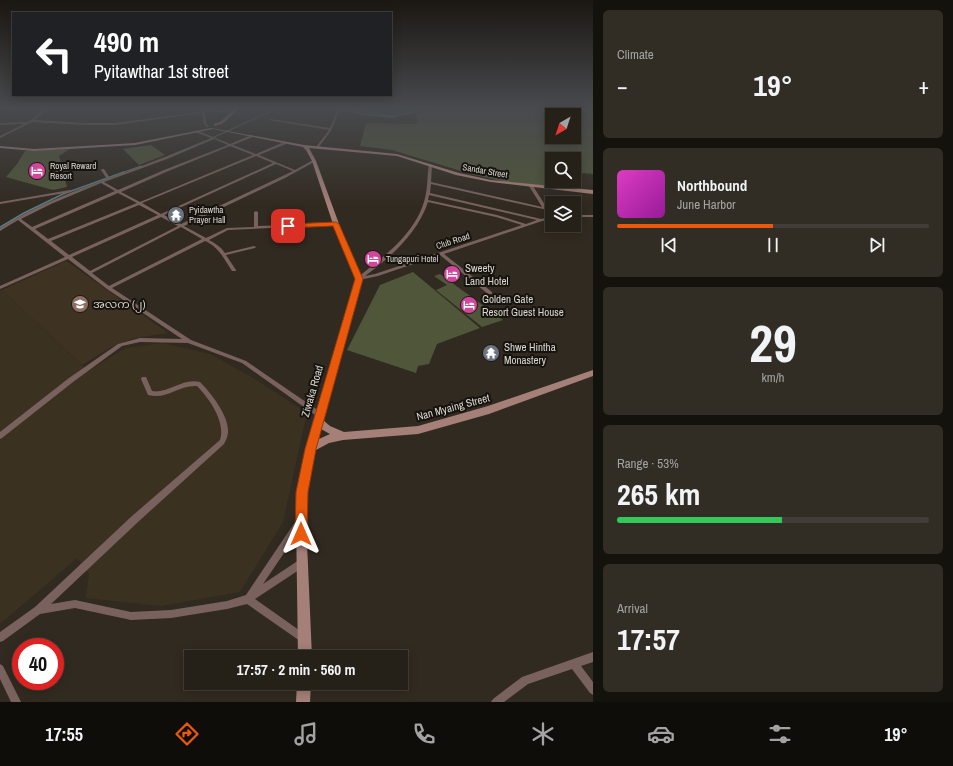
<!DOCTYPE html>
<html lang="en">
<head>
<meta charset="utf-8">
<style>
	:root { --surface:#252018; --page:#312d25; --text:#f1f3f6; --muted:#a3a3a2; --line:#423e37; --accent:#ea580c }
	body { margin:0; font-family:"Archivo Narrow","Noto Sans Myanmar",sans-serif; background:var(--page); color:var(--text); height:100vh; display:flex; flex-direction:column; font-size:15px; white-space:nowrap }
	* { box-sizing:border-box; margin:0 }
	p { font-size:13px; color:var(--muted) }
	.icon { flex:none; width:22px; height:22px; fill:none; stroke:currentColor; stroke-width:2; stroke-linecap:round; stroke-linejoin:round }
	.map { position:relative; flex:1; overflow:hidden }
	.details { display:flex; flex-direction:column; gap:10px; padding:10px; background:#14120d; width:360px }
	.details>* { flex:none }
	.hud { position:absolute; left:12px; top:12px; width:380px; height:84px; border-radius:0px; box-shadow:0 2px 10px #0003,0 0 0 1px var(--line); background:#202124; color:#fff; overflow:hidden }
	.needle { width:26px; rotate:219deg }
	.controls { position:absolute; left:545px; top:108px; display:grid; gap:8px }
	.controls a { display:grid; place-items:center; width:36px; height:36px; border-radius:0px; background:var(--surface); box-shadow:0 2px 10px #0003,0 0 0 1px var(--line); font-size:20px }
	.speed { position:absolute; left:12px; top:638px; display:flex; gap:8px; font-size:20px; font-weight:700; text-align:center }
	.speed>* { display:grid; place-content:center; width:52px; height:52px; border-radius:50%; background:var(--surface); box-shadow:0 2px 10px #0003,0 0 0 1px var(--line); line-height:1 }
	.speed .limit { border:6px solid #d22; background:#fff; color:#111 }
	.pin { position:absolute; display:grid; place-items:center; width:34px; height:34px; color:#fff; margin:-17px; border-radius:8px; box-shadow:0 2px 6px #0006 }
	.me { position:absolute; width:44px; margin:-22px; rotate:0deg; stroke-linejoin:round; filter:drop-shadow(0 0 3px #0008) }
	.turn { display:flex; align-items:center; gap:14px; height:84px; padding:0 16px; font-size:18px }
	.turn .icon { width:52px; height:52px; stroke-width:2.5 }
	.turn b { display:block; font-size:28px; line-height:34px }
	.big { font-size:30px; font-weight:700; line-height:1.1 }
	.details .card { flex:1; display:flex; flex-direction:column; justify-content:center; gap:6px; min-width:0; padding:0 14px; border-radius:6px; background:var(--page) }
	.details .dial { align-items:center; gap:0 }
	.dial b { font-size:52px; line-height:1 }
	.song { display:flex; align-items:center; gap:12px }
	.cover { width:48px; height:48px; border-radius:6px; background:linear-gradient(135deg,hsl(310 70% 55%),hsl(300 70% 35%)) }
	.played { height:4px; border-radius:2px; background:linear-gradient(90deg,var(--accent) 50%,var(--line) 50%) }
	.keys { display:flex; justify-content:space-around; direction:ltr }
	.heat { display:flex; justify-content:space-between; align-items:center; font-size:22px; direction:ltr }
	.charge { height:6px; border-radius:3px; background:linear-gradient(90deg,#34c759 53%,var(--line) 0) }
	.trip { position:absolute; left:184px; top:650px; width:224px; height:40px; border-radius:0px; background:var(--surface); box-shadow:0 2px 10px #0003,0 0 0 1px var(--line); font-weight:700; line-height:40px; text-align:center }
	.dock { display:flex; height:64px; justify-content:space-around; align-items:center; background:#0f0d0a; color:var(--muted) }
	.dock .icon { width:28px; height:28px }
	.dock .on { color:var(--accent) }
	.dock b { font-size:18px; color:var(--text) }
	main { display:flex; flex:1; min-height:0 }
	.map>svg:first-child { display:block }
	.built { fill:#3e3323 }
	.medical { fill:#3b3121 }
	.green { fill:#505639; fill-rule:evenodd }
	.water { fill:#1c5a6f; stroke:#557f8c }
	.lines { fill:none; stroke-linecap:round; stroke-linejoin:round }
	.stream-far1 { stroke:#557f8c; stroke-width:1 }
	.stream { stroke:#557f8c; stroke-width:1.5 }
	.street { fill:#79625d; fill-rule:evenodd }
	.secondary { fill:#a58079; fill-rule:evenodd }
	.route { fill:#ea580c; stroke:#983908 }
	.labels { text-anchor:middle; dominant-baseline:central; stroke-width:4; stroke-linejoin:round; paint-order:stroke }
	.far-poi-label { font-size:9px; fill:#d9d4ce; stroke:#16130f; text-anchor:start }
	.far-street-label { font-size:9px; fill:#d9d4ce; stroke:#16130f }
	.poi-label { font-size:11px; fill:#d9d4ce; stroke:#16130f; text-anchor:start }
	.street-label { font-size:11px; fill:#d9d4ce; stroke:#16130f }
</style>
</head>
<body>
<main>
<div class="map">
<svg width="593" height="702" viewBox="0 0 593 702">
	<rect width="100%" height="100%" fill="#312a20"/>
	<!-- built -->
	<polygon class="built" points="66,261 168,333 135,338 113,346 82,365 2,290"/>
	<!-- medical -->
	<polygon class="medical" points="2,290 88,371 126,348 163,343 210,354 255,379 307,413 283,522 240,592 161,606 86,598 89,574 77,558 0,624 0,291"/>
	<!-- green -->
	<g class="green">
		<path d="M 438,108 L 593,108 L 593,174 L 583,173 L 572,188 L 505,182 L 471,174 L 392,150 L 360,146 L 366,123 L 412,124 L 418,123 L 416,114 ZM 552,115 L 574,115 L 574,137 L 552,137 ZM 552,159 L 574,159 L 574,181 L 552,181 Z"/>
		<polygon points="151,145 165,155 139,165 123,149"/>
		<polygon points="70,149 59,156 67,187 53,190 6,177 17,164 25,151"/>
		<polygon points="413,272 480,328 437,344 429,364 418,366 416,373 347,350 380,285"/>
		<polygon points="440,274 503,320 482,327 436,290 447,285 434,276"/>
	</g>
	<!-- water -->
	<polygon class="water" points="341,108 431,108 391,116"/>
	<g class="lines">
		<!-- stream-far1 -->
		<g class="stream-far1">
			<polyline points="212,138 278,108"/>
			<polyline points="121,173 141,166"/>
		</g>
		<!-- stream -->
		<polyline class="stream" points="0,227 24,213 63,194 124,172"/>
		<!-- street -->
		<g class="street">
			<polygon points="46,108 49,108 34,120 86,123 115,123 202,112 202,110 203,109 205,112 206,124 209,126 207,127 204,124 202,113 115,125 86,125 32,122 0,138 0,136 24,124 0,125 0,123 27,122 31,120"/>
			<path d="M 202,108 L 220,111 L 239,108 C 227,113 213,114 202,108 Z"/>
			<polygon points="327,108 331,108 339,111 331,131 318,148 316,147 329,130 269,120 270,119 330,128 337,111"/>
			<polygon points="335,108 340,108 363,113 392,116 431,108 436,108 392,118 363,115"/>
			<path d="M 196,130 L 230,144 L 251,135 L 253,135 L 253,137 L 233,145 L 256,154 L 284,142 L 286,142 L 286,144 L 259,155 L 295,170 L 313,160 L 316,161 L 285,178 L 184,226 L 206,238 L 227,228 L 254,227 L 254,212 L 256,211 L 258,212 L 258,226 L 336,223 L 338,224 L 336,225 L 228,230 L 209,240 C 215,243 221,247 225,253 L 254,246 L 256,247 L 255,248 L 226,255 L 236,270 L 236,271 L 232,271 C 224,259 219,247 205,241 L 112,288 L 191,340 L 246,361 L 322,413 L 323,415 L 322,417 L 320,418 L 318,417 L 242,363 L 188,343 L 140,342 L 122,346 L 73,382 L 2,438 L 0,439 L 0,432 L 69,378 L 118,344 L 140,338 L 182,339 L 107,289 L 68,259 L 0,289 L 0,286 L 65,257 L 18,220 L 0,231 L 0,228 C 34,207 70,192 107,179 L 101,170 L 102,169 L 104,169 L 110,178 L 165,157 L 211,138 L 195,132 ZM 214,139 L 228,145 L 164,170 L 118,190 L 104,182 L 167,159 ZM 230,146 L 253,155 L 140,202 L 121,192 L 166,172 ZM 256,156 L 273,163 L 161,214 L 142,203 ZM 276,164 L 293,171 L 181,224 L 164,215 ZM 101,183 L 115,191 L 32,227 L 21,219 L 51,204 ZM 118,193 L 137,203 L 48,239 L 35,229 ZM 139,205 L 158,215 L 69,255 L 51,241 ZM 161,217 L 178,226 L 90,271 L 72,257 ZM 181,227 L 202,239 L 109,286 L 92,273 Z"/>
			<path d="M 429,164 L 432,165 L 431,182 L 542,207 L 529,186 L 531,185 L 533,186 L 547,208 L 552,209 L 552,211 L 431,184 L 430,193 L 541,219 L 552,217 L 552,219 L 542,221 L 444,254 L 492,292 L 492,294 L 488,294 L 440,255 L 378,276 L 359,280 L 357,279 C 363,272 371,267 378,261 C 398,245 419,224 425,198 C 428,187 427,175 429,164 ZM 429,195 L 537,220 L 526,224 L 497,215 L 428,200 ZM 428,202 L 496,217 L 522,225 L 375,274 L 365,276 C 391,257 417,234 428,202 Z"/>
			<polygon points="70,190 71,190 71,192 0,204 0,202"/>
			<rect x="574" y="215" width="19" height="2"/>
			<path d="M 142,377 L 146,377 L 152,391 C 169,394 181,378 200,382 C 211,393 229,416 228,432 C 228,436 226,440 224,444 L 138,522 L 51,604 L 75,600 L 131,612 L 171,610 L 227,601 L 246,595 L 297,519 L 300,518 L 303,519 L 304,522 L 303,525 L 263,584 L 299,560 L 302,559 L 305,560 L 306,563 L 305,566 L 255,599 L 306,635 L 307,638 L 306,641 L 303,642 L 300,641 L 247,604 L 227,609 L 171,618 L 131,620 L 75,608 L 40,614 L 3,641 L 0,642 L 0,632 L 35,607 L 132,516 L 220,440 C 226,422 209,398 197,386 C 178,385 167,400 148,395 L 141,379 Z"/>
			<polygon points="593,652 593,662 581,666 593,682 593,695 590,693 572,669 528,684 504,702 491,702 493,699 522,677"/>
			<polygon points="0,664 3,666 21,702 11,702 0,679"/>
		</g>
		<!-- secondary -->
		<g class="secondary">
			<polygon points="236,108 240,108 222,124 214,126 214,124 220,122"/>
			<path d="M 211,128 L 304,145 L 397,154 L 459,173 L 491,180 L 593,190 L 593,194 L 491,182 L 456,175 L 397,156 L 309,148 L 316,161 L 339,224 L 362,279 L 323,420 L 330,426 L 344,432 L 418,426 L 488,406 L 593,370 L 593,376 L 489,414 L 418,434 L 343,440 L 329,443 L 316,450 L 307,493 L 306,520 L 312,657 L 298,657 L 296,520 L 297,493 L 306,452 L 305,449 L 308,445 L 313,421 L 356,279 L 333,224 L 312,161 L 306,150 L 303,147 L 213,129 L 135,145 L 34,151 L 0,148 L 0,146 L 34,149 L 135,143 ZM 321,429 L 330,434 L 319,439 Z"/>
			<polygon points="297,683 311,683 310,702 296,702"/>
		</g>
	</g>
	<!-- sky -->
	<linearGradient id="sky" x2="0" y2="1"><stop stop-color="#1b1712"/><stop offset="0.52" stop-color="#484a4e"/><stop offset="1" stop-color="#484a4e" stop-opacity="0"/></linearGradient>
	<rect width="593" height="206" fill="url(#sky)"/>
	<!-- route -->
	<polygon class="route" points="336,222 339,224 363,279 316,449 308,492 307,534 306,539 301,541 297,539 295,534 296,492 305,449 355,279 333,226 288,228 285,226 288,224"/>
	<!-- icons -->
	<defs>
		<g id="hotel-disc" transform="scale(0.9)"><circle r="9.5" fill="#d1479c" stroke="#16130f"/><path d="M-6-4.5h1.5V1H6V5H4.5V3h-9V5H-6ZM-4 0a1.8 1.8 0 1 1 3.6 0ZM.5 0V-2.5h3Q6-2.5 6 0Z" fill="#fff"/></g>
		<g id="temple-disc" transform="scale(0.9)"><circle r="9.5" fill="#6b7280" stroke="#16130f"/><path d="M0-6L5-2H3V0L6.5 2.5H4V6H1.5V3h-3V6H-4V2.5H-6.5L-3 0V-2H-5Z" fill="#fff"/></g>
		<g id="school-disc" transform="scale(0.9)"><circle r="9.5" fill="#8d6e63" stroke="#16130f"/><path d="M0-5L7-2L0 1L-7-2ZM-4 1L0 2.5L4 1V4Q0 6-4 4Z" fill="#fff"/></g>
	</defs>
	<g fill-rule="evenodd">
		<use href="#hotel-disc" x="37" y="171"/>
		<use href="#temple-disc" x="176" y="215"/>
		<use href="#hotel-disc" x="373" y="259"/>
		<use href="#hotel-disc" x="452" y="274"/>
		<use href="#school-disc" x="80" y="304"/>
		<use href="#hotel-disc" x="469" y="305"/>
		<use href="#temple-disc" x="491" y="353"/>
	</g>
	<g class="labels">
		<!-- far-poi labels -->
		<g class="far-poi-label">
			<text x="50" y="166">Royal Reward<tspan x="50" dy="10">Resort</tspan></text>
			<text x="189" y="210">Pyidawtha<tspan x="189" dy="10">Prayer Hall</tspan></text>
			<text x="386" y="259">Tungapuri Hotel</text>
		</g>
		<!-- far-street labels -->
		<g class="far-street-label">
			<text transform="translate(485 171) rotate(10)">Sandar Street</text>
			<text transform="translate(453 241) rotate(-18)">Club Road</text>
		</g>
		<!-- poi labels -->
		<g class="poi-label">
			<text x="465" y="268">Sweety<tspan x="465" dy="13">Land Hotel</tspan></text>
			<text x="482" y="299">Golden Gate<tspan x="482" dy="13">Resort Guest House</tspan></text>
			<text x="93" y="304">အလက (၂)</text>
			<text x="504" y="347">Shwe Hintha<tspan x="504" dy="13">Monastery</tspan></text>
		</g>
		<!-- street labels -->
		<g class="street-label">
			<text transform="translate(312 391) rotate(-74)">Ziwaka Road</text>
			<text transform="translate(453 407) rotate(-15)">Nan Myaing Street</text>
		</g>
	</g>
</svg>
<div class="controls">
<a><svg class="needle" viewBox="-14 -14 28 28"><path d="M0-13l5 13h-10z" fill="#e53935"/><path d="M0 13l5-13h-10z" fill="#a3a3a2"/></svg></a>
<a><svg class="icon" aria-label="search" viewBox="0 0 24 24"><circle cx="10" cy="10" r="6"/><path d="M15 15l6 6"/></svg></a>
<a><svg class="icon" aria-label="layers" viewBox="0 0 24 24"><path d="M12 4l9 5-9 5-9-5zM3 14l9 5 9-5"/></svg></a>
</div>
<div class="speed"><div class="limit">40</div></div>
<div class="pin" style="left:288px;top:226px;background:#d93025"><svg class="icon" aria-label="arrive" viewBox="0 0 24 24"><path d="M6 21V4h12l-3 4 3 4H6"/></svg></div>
<svg class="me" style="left:301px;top:534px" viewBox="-20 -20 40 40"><path d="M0-17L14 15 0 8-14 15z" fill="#ea580c" stroke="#fff" stroke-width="4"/></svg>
<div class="trip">17:57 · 2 min · 560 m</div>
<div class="hud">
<div class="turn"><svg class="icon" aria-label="left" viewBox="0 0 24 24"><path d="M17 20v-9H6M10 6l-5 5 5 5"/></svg><div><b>490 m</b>Pyitawthar 1st street</div></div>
</div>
</div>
<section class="details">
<div class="card"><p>Climate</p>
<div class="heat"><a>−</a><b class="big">19°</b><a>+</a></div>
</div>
<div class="card">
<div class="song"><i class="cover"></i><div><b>Northbound</b><p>June Harbor</p></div></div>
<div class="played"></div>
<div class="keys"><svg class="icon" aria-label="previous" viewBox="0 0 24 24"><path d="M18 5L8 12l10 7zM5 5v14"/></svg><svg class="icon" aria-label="pause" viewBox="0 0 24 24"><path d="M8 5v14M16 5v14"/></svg><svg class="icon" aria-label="next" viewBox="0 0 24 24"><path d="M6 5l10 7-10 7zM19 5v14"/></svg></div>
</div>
<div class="card dial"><b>29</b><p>km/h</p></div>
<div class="card"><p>Range · 53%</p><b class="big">265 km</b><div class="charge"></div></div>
<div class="card"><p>Arrival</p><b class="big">17:57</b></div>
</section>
</main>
<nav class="dock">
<b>17:55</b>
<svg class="icon on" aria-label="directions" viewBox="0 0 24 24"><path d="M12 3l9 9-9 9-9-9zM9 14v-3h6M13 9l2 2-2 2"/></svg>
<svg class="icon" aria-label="music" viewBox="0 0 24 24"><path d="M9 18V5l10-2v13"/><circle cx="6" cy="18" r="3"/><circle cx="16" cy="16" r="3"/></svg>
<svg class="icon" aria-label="phone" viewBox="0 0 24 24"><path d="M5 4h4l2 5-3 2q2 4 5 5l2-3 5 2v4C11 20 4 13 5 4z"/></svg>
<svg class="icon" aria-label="climate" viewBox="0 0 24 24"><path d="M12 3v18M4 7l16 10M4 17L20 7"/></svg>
<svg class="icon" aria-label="car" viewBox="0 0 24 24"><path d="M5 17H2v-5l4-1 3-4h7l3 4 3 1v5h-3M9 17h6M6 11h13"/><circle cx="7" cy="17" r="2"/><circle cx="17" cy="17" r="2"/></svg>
<svg class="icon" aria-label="filters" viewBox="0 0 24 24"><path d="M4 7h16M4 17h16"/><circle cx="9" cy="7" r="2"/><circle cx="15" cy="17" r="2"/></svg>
<b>19°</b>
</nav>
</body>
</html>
